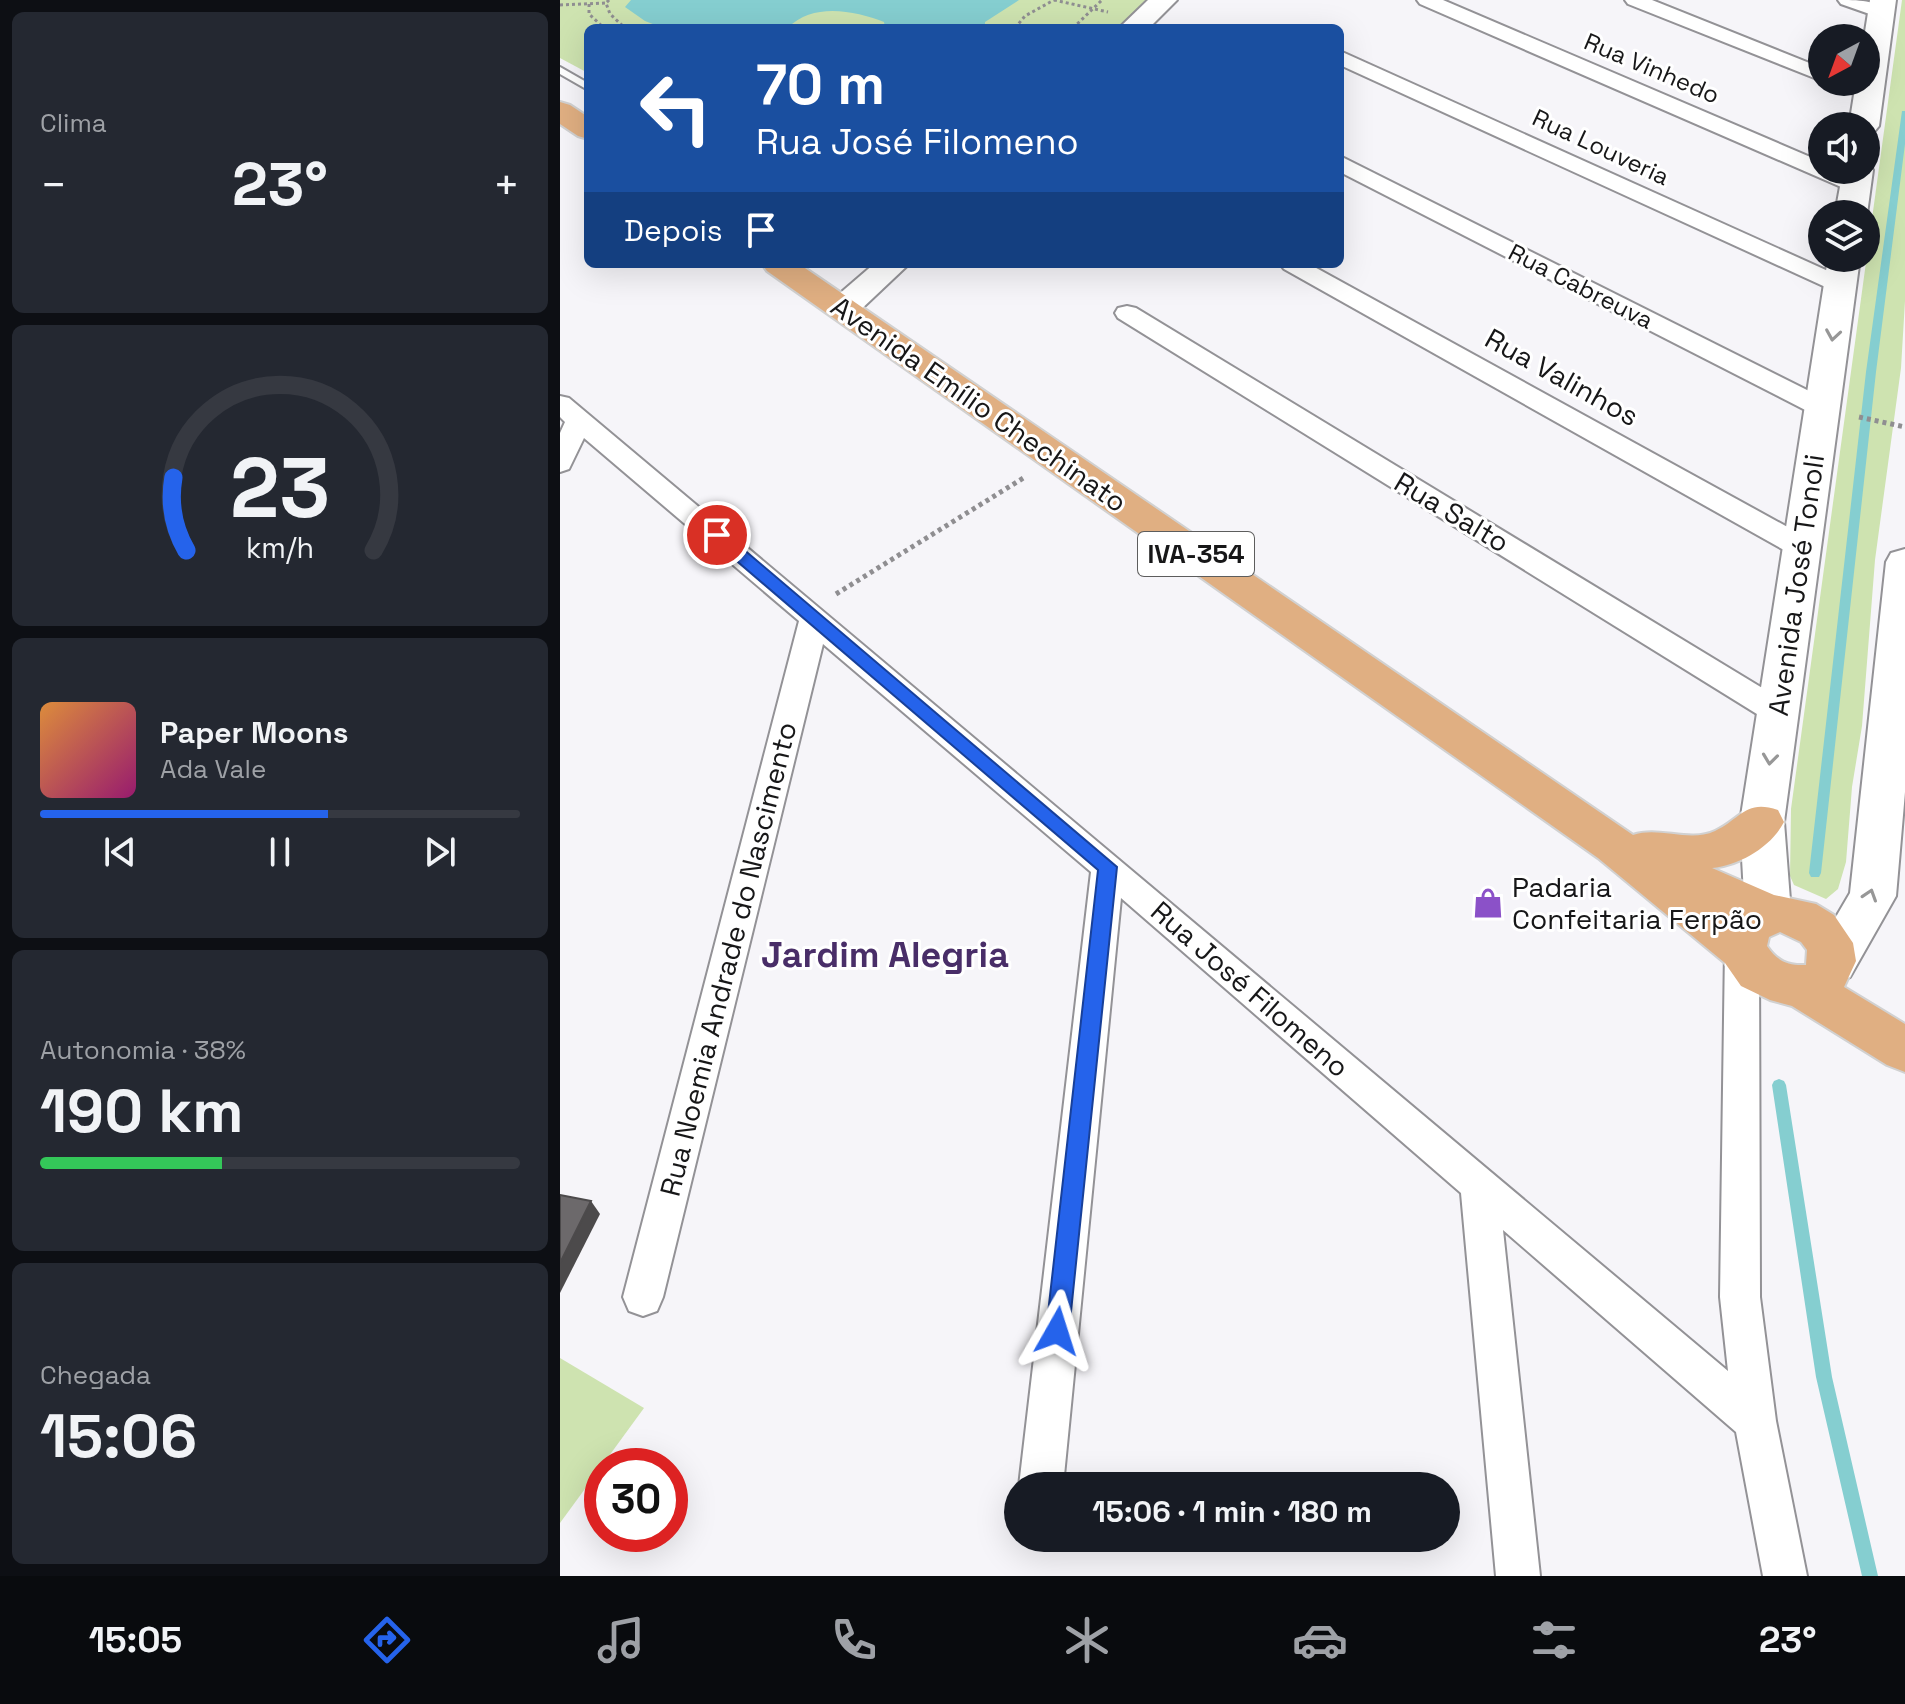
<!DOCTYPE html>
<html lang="pt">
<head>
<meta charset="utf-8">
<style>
	:root { --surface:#171b24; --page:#242831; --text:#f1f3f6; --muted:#9ea1a6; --line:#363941; --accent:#2563eb }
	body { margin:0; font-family:"Space Grotesk",sans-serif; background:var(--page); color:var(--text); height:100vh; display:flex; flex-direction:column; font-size:30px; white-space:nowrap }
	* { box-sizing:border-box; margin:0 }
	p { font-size:26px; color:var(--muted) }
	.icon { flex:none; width:44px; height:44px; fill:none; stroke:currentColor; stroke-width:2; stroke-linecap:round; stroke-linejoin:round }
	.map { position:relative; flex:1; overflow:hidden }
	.drawer { display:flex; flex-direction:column; gap:12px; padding:12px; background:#0d0f14; width:560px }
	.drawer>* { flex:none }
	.banner { position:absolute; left:24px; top:24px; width:760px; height:244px; border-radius:12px; box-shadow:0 8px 32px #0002; background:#1a4fa0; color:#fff; overflow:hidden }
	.needle { width:52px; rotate:221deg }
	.buttons { position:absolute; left:1248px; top:24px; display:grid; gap:16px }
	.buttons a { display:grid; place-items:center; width:72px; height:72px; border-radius:50%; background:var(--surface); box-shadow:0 8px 32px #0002; font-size:40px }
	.speed { position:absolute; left:24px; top:1448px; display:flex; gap:16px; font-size:40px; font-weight:700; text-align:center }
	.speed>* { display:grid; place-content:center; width:104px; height:104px; border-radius:50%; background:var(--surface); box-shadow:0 8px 32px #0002; line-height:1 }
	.speed .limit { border:12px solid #d22; background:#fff; color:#111 }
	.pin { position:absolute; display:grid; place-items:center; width:68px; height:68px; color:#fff; margin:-34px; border:4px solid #fff; border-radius:50%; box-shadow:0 2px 8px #0007 }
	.me { position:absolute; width:88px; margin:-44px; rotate:6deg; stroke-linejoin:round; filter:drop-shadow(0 0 6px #0008) }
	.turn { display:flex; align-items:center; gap:28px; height:168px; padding:0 40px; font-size:36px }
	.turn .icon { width:104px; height:104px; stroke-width:2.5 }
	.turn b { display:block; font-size:56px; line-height:68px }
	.then { display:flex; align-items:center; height:76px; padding:0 40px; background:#0003; gap:16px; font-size:30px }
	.big { font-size:60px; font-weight:700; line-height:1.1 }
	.drawer .widget { flex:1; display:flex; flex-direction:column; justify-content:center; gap:12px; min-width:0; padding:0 28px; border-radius:12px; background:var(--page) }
	.drawer .dial { align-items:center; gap:0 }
	.dial svg { height:208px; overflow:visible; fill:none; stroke:var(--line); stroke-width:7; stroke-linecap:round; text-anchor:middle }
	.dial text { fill:var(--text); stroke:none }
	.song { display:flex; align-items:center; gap:24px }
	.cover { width:96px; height:96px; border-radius:12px; background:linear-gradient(135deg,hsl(30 70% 55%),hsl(320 70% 35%)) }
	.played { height:8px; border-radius:4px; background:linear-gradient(90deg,var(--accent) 60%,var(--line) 60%) }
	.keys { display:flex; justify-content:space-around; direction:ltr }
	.heat { display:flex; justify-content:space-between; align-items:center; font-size:44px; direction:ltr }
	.charge { height:12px; border-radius:6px; background:linear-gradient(90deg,#34c759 38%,var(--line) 0) }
	.trip { position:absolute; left:444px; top:1472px; width:456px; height:80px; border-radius:40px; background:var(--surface); box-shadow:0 8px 32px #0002; font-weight:700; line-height:80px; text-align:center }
	.tab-bar { display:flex; height:128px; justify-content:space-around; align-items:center; background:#090b0e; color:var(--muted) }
	.tab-bar .icon { width:56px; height:56px }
	.tab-bar .active { color:var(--accent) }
	.tab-bar b { font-size:36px; color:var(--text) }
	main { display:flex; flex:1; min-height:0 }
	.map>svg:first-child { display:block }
	.green { fill:#cee3b0 }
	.water { fill:#85ced0 }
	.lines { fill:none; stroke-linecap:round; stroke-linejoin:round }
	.stream { fill:#85ced0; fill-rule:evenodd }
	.lane-casing { stroke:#939296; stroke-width:4 }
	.street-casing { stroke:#939296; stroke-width:4 }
	.secondary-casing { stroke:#939296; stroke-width:4 }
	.primary-casing { stroke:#d1d1d1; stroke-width:4 }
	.path-far1 { stroke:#8f8e91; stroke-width:3; stroke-dasharray:3 3; stroke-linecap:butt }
	.path { stroke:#8f8e91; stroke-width:5; stroke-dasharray:4 4; stroke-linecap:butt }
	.lane { fill:#fff; fill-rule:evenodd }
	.street { fill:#fff; fill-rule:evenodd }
	.secondary { fill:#fff; fill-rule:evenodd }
	.primary { fill:#e0af82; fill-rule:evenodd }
	.shaded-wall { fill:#4c4a4b }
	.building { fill:#6c696b; stroke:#4c4a4b; stroke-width:2 }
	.oneway { stroke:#979797 }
	.route { fill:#2563eb; stroke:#184099; stroke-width:2 }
	.labels { text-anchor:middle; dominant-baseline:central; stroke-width:6; stroke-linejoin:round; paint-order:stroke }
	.far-street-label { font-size:24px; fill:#171718; stroke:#fff }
	.shield { fill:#fff; stroke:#5d5d5d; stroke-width:2 }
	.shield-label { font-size:26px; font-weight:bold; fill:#171718 }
	.street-label { font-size:28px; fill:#171718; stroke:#fff }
	.poi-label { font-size:28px; fill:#171718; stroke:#fff; text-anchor:start }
	.district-label { font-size:36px; font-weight:bold; fill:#492e68; stroke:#fff }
</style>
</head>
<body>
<main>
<section class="drawer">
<div class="widget"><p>Clima</p>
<div class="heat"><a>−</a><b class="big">23°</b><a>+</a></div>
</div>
<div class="widget dial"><svg viewBox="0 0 100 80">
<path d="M14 69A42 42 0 1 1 86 69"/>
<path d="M14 69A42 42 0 0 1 9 41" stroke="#2563eb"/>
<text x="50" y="56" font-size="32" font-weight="700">23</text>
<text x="50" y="72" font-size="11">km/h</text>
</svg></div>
<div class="widget">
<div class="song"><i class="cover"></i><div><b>Paper Moons</b><p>Ada Vale</p></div></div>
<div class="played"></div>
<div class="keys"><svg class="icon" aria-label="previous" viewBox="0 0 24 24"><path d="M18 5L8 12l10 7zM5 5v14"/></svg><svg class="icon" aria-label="pause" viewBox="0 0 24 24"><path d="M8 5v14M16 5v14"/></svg><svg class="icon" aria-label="next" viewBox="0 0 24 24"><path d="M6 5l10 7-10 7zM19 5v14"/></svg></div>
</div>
<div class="widget"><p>Autonomia · 38%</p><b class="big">190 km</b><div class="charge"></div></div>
<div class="widget"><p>Chegada</p><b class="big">15:06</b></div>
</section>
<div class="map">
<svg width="1345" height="1576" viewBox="0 0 1345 1576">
	<rect width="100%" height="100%" fill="#f6f5f9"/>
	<!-- green -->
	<g class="green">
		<polygon points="0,0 586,0 558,28 28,28 28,73 0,58"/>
		<polygon points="1342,0 1345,0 1345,301 1341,368 1315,560 1302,726 1292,787 1286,862 1278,889 1266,899 1234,885 1230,876 1231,809"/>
		<polygon points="0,1358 84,1408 0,1523"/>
	</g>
	<!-- water -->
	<path class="water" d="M 71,0 L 459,0 L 425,22 L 425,28 L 325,28 L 324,22 C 295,11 253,2 228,28 L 103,28 L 85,21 L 65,7 Z"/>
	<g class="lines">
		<!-- stream -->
		<g class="stream">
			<polygon points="1342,111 1345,111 1345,144 1316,372 1261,873 1259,877 1251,877 1249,873 1306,372"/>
			<polygon points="1219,1079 1224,1081 1226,1085 1272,1377 1318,1576 1302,1576 1256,1377 1212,1085 1214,1081"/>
		</g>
		<!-- lane casing -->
		<g class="lane-casing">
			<polygon id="lane" points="0,67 28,83 28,90 0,74"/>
		</g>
		<!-- street casing -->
		<g class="street-casing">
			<g id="street">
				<path d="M 857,0 L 883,0 L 1262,162 L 1262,170 C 1278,170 1296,172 1307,185 L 1304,190 L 1288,190 L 860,4 Z"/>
				<polygon points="1065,0 1092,0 1262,68 1262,81 1068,4"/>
				<path d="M 1278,0 C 1297,0 1317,0 1331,12 L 1321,18 L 1281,4 Z"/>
				<polygon points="780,51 1288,280 1292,285 1288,290 1272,290 780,65"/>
				<polygon points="1270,82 1298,82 1319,94 1309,100 1273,86"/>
				<polygon points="780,156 1271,402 1275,408 1271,414 1253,414 780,172"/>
				<polygon points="720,264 749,264 1251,540 1255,547 1251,554 1241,556 1231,554 724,269"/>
				<polygon points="567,306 576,308 1227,703 1231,711 1227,719 1216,722 1205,719 558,318 555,313 558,308"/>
				<polygon points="0,396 9,398 1168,1371 1160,1297 1165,949 1170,939 1182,935 1194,939 1199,949 1200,1297 1216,1421 1247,1576 1203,1576 1176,1432 943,1230 980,1576 936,1576 901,1193 561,898 503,1486 459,1486 531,872 263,644 103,1297 97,1311 83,1316 69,1311 63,1297 239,621 24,438 9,469 0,472 0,433 5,422 0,417"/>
			</g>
		</g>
		<!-- secondary casing -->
		<g class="secondary-casing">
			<g id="secondary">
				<polygon points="588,0 617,0 589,28 559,28"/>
				<polygon points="1310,0 1336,0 1319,126 1314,132 1306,134 1306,126 1289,126 1296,82 1306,82 1306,38 1304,38"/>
				<polygon points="1306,163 1313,170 1307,214 1275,214 1283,170 1306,170"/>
				<polygon points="1268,258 1300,258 1224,822 1231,913 1225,926 1208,932 1191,926 1185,913 1180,822"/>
				<polygon points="314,264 349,264 295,315 283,318 271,315 266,308 271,301"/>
				<polygon points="1345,549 1345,792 1336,896 1290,977 1273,983 1256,977 1249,963 1290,893 1326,562 1331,553"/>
			</g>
		</g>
		<!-- primary casing -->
		<g class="primary-casing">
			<g id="primary">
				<polygon points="0,102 10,105 28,117 28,139 18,136 0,124"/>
				<path d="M 202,264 L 239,264 L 1073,835 C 1099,826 1129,843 1155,831 C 1181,819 1185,799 1218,810 L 1224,822 C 1211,847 1180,865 1152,868 L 1214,895 L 1256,904 L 1274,915 L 1293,943 L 1296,961 L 1284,987 L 1345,1024 L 1345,1072 L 1327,1065 L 1232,1006 L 1210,1000 L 1181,986 L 1165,963 L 1038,858 L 207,271 ZM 1220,932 L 1241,942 L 1247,950 L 1246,965 C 1228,966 1217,961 1207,946 L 1209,937 Z"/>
			</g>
		</g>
		<!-- path-far1 -->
		<g class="path-far1">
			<polyline points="49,0 46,3 50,14 65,28"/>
			<polyline points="494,0 548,12"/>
			<polyline points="29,4 29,14 44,28"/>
			<polyline points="0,5 46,3"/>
			<polyline points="455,28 465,16 494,0"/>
			<polyline points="513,28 542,0"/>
		</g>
		<!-- path -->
		<g class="path">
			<polyline points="1299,417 1345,427"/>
			<polyline points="276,594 465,477"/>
		</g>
		<!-- lane -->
		<use href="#lane" class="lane"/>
		<!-- street -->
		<use href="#street" class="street"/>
		<!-- secondary -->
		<use href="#secondary" class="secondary"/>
		<!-- primary -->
		<use href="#primary" class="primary"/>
	</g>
	<!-- shaded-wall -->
	<polygon class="shaded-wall" points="31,1201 40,1214 0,1293 0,1263"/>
	<!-- building -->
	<polygon class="building" points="0,1195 31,1201 0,1263"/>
	<!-- one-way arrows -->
	<defs><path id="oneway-chevron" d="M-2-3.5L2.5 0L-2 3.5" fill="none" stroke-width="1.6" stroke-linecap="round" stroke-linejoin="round" transform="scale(2)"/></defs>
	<g class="oneway">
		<use href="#oneway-chevron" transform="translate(1273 335) rotate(99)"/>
		<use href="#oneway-chevron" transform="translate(1210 759) rotate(97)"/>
		<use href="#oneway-chevron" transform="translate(1310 895) rotate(-72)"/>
	</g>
	<!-- route -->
	<polygon class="route" points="157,530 162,531 557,867 509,1331 506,1339 497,1343 489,1339 486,1331 538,870 151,539 151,531"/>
	<!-- icons -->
	<defs>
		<g id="shop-bare" transform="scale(2.4)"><path d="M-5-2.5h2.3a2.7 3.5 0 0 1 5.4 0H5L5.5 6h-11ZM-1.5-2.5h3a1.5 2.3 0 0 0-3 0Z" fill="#8b51c8" stroke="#fff" stroke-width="2.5" paint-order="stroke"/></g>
	</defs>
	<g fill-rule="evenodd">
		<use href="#shop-bare" x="928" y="903"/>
	</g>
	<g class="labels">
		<!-- far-street labels -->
		<g class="far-street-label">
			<text transform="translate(1092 68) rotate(23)">Rua Vinhedo</text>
			<text transform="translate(1041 147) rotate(25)">Rua Louveria</text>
			<text transform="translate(1021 286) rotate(27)">Rua Cabreuva</text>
		</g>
		<!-- shield labels -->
		<rect class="shield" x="578" y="532" width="116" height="44" rx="6"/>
		<g class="shield-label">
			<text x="636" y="554">IVA-354</text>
		</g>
		<!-- street labels -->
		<g class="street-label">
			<text transform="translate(1002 377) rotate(29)">Rua Valinhos</text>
			<text transform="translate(419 404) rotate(35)">Avenida Emílio Chechinato</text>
			<text transform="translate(892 512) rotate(31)">Rua Salto</text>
			<text transform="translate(1236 585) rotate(-82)">Avenida José Tonoli</text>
			<text transform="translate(168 959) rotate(-76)">Rua Noemia Andrade do Nascimento</text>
			<text transform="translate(690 989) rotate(41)">Rua José Filomeno</text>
		</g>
		<!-- poi labels -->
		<g class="poi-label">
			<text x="952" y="887">Padaria<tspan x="952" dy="32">Confeitaria Ferpão</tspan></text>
		</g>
		<!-- district labels -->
		<g class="district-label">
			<text x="325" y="955">Jardim Alegria</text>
		</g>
	</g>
</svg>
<div class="buttons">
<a><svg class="needle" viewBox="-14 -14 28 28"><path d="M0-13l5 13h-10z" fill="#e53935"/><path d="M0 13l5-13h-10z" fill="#9ea1a6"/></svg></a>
<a><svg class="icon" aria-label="sound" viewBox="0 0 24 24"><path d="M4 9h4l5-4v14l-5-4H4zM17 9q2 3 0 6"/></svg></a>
<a><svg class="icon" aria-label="layers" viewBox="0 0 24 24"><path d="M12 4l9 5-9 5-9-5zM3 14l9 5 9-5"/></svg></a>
</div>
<div class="speed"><div class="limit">30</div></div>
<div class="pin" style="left:157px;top:535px;background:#d93025"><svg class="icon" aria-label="arrive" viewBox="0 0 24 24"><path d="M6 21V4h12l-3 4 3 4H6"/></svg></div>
<svg class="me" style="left:497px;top:1331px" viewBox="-20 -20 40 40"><path d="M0-17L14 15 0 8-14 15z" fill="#2563eb" stroke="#fff" stroke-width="4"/></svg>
<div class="trip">15:06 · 1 min · 180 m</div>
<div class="banner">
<div class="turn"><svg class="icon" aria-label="left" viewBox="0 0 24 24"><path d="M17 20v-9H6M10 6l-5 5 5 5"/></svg><div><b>70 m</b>Rua José Filomeno</div></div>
<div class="then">Depois<svg class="icon" aria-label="arrive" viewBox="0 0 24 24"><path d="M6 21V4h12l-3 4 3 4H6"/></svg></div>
</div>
</div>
</main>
<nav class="tab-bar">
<b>15:05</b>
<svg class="icon active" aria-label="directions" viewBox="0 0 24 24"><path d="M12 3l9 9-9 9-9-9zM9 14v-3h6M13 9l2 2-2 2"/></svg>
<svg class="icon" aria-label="music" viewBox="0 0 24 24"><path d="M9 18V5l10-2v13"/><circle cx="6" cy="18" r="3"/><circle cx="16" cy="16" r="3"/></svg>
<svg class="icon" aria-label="phone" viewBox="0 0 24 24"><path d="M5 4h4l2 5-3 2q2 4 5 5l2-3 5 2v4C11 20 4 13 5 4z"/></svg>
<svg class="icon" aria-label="climate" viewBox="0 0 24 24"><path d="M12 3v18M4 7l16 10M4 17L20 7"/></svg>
<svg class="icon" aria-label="car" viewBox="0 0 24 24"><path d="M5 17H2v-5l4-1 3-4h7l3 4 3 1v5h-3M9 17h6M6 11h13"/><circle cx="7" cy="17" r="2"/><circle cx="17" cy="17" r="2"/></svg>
<svg class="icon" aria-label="filters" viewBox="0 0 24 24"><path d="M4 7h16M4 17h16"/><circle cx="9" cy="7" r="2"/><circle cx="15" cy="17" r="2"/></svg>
<b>23°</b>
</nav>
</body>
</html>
